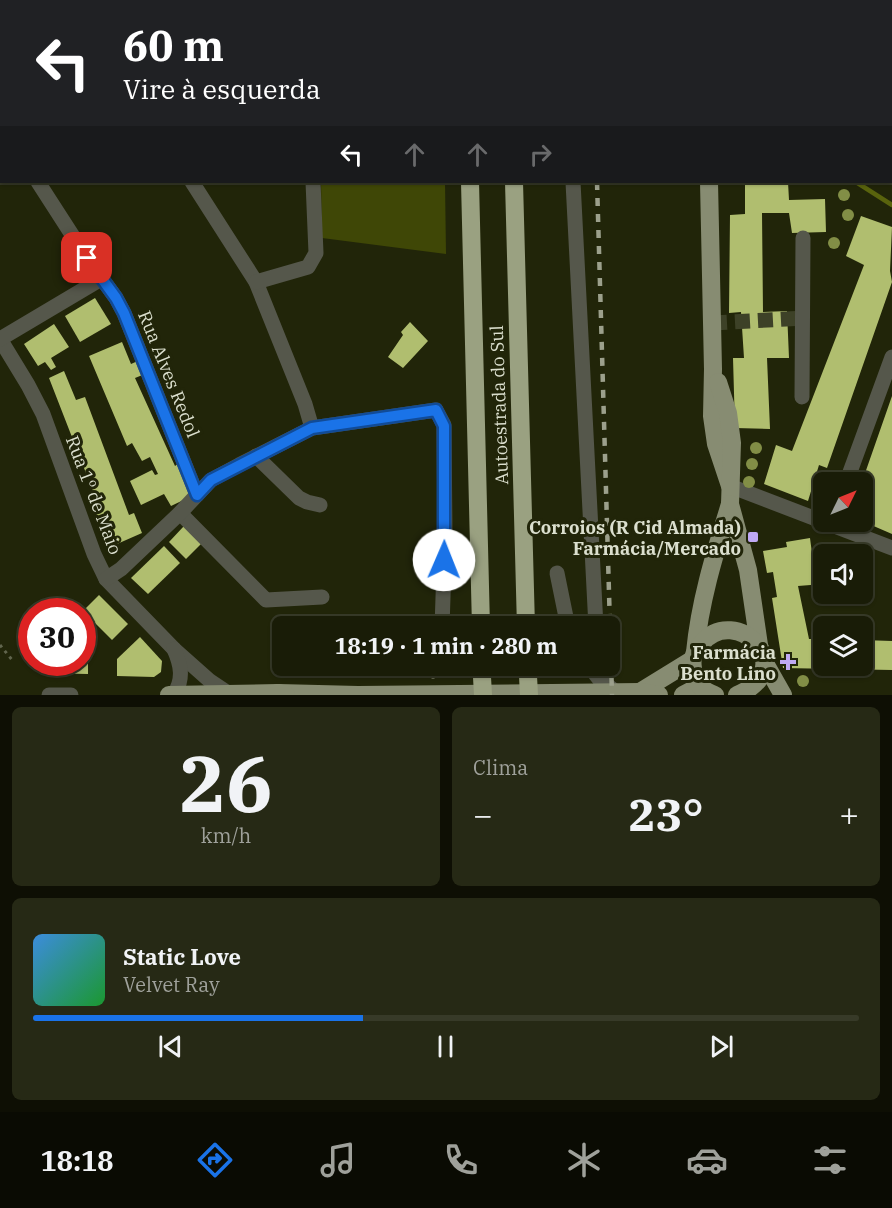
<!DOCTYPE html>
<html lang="pt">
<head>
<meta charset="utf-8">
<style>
	:root { --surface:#191c07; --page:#262915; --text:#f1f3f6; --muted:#9fa19b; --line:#373a28; --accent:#1a73e8 }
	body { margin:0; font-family:"IBM Plex Serif",serif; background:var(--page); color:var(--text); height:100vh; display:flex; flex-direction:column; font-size:22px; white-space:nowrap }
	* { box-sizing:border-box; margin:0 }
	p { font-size:20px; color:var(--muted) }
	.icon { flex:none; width:33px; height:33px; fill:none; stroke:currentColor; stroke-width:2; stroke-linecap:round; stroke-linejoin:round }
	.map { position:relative; height:695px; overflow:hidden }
	.sheet { display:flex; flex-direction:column; gap:12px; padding:12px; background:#0e0f04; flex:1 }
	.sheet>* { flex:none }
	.hud { position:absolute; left:0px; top:0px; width:892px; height:183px; box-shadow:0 2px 4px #0004,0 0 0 2px var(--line); background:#202124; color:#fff; overflow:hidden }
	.needle { width:39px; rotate:47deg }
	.controls { position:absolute; left:813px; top:472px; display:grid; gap:12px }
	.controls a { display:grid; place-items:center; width:60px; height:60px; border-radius:9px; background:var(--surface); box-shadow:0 2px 4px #0004,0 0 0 2px var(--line); font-size:30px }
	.speed { position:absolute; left:18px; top:598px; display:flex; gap:12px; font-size:30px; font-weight:700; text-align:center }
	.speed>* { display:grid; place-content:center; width:78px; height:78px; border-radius:50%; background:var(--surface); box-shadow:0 2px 4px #0004,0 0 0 2px var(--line); line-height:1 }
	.speed .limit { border:9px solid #d22; background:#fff; color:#111 }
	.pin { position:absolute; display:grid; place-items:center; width:51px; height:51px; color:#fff; margin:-26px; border-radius:12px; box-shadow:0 3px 9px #0006 }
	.me { position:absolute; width:66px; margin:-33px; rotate:1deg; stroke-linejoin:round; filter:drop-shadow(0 0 4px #0008) }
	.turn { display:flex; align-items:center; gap:21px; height:126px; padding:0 24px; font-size:27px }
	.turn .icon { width:78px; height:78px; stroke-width:2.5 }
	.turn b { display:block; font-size:42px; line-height:51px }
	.lanes { display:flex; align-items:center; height:57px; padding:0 24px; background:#0003; justify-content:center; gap:30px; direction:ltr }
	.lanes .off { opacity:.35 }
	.big { font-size:45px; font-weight:700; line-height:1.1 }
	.sheet .widget { flex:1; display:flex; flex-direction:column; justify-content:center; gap:9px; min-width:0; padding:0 21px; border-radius:9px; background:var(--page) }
	.sheet .dial { align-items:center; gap:0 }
	.dial b { font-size:78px; line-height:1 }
	.song { display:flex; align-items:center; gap:18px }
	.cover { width:72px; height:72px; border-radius:9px; background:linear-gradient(135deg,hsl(210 70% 55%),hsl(130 70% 35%)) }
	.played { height:6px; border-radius:3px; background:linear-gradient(90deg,var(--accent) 40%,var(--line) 40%) }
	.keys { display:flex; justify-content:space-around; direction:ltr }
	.heat { display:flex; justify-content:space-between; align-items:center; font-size:33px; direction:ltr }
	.sheet .tiles { flex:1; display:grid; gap:12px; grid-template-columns:1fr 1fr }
	.widget:last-child { grid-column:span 2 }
	.trip { position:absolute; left:272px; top:616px; width:348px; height:60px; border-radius:9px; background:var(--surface); box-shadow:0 2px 4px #0004,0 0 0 2px var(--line); font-weight:700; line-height:60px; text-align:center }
	.menu { display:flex; height:96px; justify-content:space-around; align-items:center; background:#0a0b03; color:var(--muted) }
	.menu .icon { width:42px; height:42px }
	.menu .active { color:var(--accent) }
	.menu b { font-size:27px; color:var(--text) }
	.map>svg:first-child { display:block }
	.green { fill:#3f4706 }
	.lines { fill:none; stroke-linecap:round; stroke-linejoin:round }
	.stream { stroke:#59630d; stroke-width:4.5 }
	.building { fill:#b0be6f }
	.minor-tunnel { stroke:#3d4127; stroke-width:15; stroke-dasharray:15 8; stroke-linecap:butt }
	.path { stroke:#61654d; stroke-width:3; stroke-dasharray:3 4.5; stroke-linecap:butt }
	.minor { stroke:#55574b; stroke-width:15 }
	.major { stroke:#878c72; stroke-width:18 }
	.highway { stroke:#9aa181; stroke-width:18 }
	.rail { stroke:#9ca08c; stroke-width:4.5; stroke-dasharray:8 8; stroke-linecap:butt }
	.highway-bridge { stroke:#9aa181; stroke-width:18 }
	.tree { fill:#828e46 }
	.route-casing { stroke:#114b97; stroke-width:15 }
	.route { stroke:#1a73e8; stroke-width:10 }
	.poi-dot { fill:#bfa9f4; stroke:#212509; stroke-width:2 }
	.labels { text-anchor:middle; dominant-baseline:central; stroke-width:6; stroke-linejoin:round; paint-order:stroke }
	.street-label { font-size:18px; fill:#dbdfce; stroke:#212509 }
	.poi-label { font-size:18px; font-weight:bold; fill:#dbdfce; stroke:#212509; text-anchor:end }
</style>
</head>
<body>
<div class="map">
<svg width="892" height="695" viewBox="0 0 892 695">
	<rect width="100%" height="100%" fill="#212509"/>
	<!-- green -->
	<g class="green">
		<polygon points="145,0 266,0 266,1 144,1"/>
		<polygon points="287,0 445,0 445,1 287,2"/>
		<polygon points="321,182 445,182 446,254 322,238"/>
	</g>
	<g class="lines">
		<!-- stream -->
		<g class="stream">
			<polyline points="661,0 663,2"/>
			<polyline points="856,182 892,205"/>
		</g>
	</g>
	<!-- building -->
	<g class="building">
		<polygon points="745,182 788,182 789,200 825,199 826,232 792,233 789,213 762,213 763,312 787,311 789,358 767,358 770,429 735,428 733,358 744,358 741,312 729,313 730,215 745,214"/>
		<polygon points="861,216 892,227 890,271 892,282 827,468 819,465 808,501 764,484 776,445 792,451 864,265 846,256"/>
		<polygon points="95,298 111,324 80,342 65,316"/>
		<polygon points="410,322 428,341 403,368 388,357 403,335 401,332"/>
		<polygon points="54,324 69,347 51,358 56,367 51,370 45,362 38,366 24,344"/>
		<polygon points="122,342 131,364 140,360 145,374 135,378 175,466 179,463 194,495 171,506 164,494 141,505 130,481 152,470 155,475 158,474 150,457 142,461 132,443 127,446 89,356"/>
		<polygon points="64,371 76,400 85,397 129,515 134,513 142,533 117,544 112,532 105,535 93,506 98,504 49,378"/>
		<polygon points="892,396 892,534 862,521 862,515 872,483 863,479"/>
		<polygon points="184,526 201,544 186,559 169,542"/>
		<polygon points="810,538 813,561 819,560 823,584 798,586 809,639 824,639 824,666 862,666 862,640 892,641 892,670 783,668 772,598 777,597 773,572 767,573 763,551 787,547 786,542"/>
		<polygon points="164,546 180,563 148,594 131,578"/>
		<polygon points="99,595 128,624 112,640 88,616 83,622 91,630 85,636 82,633 82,612 73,612 78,607 83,611"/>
		<polygon points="140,637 162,661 161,672 154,677 117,676 117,659"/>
		<polygon points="82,649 88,649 88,674 41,673 41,663 82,663"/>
	</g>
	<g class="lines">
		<!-- minor-tunnel -->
		<polyline class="minor-tunnel" points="712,323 803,318"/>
		<!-- path -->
		<g class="path">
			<polyline points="566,0 569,2"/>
			<polyline points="891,102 892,103"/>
			<polyline points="891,139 892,140"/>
			<polyline points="0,645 13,661"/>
			<polyline points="609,659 616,659 616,674"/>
			<polyline points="433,679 434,666"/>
		</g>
		<!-- minor -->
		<g class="minor">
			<polyline points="282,0 282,2"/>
			<polyline points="127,2 129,0"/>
			<polyline points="801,2 801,0"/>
			<polyline points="832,2 833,0"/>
			<polyline points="891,66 892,64"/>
			<polyline points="0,122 2,124"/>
			<polyline points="891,175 892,176"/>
			<polyline points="38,182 87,258 116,298 124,313 197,495"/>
			<polyline points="192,182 256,282 305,404 312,428"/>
			<polyline points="573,182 596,627"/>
			<polyline points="256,282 308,267 316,253 313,182"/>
			<polyline points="0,339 28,385 43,414 94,554 106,579 174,649 210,681 228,693"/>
			<polyline points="0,339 101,279"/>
			<polyline points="802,397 803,238"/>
			<polyline points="256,456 299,498 307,502 320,505"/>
			<polyline points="846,483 892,357"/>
			<polyline points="730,486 824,522"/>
			<polyline points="180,513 266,600 322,597"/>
			<polyline points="824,522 892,548"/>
			<polyline points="557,573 568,627"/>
			<polyline points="106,579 121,569 180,513 211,480 239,465 312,428 436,410 444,425 445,538 442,627"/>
			<path d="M 174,649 C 181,665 184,679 174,694"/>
			<polyline points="589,666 599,679 616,692"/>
			<polyline points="49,695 71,695"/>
		</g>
		<!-- major -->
		<g class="major">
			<polyline points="705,0 705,2"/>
			<polyline points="709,182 713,369 712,416 716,444 730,486"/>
			<polyline points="718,382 728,413 732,443 730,504 748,570 759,645"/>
			<path d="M 695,652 C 700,600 715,553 730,504"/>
			<polyline points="766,665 783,695"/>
			<polyline points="640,692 692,660"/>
			<polyline points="278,693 358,695 640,692 659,695"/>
			<polyline points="169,695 278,693 286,695"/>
			<polyline points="683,695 700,686"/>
			<path d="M 715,695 C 702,691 694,682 693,668 C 691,657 695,652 702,643 C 735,603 802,667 737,695"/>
		</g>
		<!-- highway -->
		<g class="highway">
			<polyline points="465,0 465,2"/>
			<polyline points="509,0 509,2"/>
			<polyline points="470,182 481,627"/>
			<polyline points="514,182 526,627"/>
		</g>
		<!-- rail -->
		<g class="rail">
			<polyline points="592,0 592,2"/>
			<polyline points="597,182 612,695"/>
		</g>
		<!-- highway-bridge -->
		<g class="highway-bridge">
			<polyline points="528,676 529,695"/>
			<polyline points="482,677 483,695"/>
		</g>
	</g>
	<!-- trees -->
	<g class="tree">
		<circle cx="844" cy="195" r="6"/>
		<circle cx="848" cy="215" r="6"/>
		<circle cx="834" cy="243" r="6"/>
		<circle cx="756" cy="448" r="6"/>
		<circle cx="752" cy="464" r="6"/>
		<circle cx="749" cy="482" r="6"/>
		<circle cx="803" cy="681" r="6"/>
	</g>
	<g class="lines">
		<!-- route casing -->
		<g class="route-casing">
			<polyline id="route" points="87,258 116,298 124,313 197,495 211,480 312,428 436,410 444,426 444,560"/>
		</g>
		<!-- route -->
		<use href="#route" class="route"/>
	</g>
	<!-- markers -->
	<g class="poi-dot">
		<rect x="747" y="531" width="12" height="12" rx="3"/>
		<path d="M785 653h6v6h6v6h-6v6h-6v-6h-6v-6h6z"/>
	</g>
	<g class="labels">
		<!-- street labels -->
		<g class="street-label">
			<text transform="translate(169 374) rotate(68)">Rua Alves Redol</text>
			<text transform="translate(499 405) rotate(-92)">Autoestrada do Sul</text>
			<text transform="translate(94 495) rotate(69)">Rua 1º de Maio</text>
		</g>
		<!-- poi labels -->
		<g class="poi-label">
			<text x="741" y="527">Corroios (R Cid Almada)<tspan x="741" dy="21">Farmácia/Mercado</tspan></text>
			<text x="776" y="652">Farmácia<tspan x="776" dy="21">Bento Lino</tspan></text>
		</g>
	</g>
</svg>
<div class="controls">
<a><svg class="needle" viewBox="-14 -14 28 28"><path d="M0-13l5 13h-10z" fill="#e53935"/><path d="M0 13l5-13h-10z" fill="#9fa19b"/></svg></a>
<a><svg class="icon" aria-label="sound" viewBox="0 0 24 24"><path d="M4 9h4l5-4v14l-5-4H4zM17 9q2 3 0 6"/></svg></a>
<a><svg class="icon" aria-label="layers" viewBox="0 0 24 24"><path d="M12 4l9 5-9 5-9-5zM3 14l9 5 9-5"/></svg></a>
</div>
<div class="speed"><div class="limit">30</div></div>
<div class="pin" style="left:87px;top:258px;background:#d93025"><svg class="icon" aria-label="arrive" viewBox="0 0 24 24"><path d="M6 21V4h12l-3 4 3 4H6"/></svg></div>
<svg class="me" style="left:444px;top:560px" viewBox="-20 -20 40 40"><circle r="19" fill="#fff"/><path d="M0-13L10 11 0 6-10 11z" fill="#1a73e8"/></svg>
<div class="trip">18:19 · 1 min · 280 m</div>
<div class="hud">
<div class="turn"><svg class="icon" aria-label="left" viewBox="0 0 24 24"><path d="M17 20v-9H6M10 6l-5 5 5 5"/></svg><div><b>60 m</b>Vire à esquerda</div></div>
<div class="lanes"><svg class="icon" aria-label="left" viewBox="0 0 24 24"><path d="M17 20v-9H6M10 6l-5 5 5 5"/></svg><svg class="icon off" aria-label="ahead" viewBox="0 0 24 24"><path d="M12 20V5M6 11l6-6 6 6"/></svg><svg class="icon off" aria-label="ahead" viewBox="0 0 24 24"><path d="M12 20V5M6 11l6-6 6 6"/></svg><svg class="icon off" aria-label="right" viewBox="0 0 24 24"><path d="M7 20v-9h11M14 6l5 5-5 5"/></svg></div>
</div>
</div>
<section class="sheet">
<div class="tiles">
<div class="widget dial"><b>26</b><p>km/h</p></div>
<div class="widget"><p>Clima</p>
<div class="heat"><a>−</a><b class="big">23°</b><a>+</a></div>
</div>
<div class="widget">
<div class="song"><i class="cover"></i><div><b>Static Love</b><p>Velvet Ray</p></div></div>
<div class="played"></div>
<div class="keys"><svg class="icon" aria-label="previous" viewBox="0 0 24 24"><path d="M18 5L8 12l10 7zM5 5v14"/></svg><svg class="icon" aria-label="pause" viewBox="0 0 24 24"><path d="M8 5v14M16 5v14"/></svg><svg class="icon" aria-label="next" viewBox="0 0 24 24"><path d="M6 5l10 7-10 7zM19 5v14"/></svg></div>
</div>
</div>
</section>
<nav class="menu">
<b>18:18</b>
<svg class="icon active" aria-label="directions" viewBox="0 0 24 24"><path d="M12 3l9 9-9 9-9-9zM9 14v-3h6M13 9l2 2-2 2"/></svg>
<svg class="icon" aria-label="music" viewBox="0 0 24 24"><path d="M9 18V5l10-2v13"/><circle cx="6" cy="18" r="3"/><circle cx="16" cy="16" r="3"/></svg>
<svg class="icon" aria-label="phone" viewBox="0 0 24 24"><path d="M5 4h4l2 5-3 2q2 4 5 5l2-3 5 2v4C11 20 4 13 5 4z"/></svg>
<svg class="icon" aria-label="climate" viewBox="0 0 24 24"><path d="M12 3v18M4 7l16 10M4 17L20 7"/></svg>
<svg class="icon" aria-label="car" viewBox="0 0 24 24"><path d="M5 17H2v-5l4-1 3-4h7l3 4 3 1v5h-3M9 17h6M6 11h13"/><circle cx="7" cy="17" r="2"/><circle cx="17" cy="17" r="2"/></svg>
<svg class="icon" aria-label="filters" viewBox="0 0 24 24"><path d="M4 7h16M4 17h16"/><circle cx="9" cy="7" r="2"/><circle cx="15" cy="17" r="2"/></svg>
</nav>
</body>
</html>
